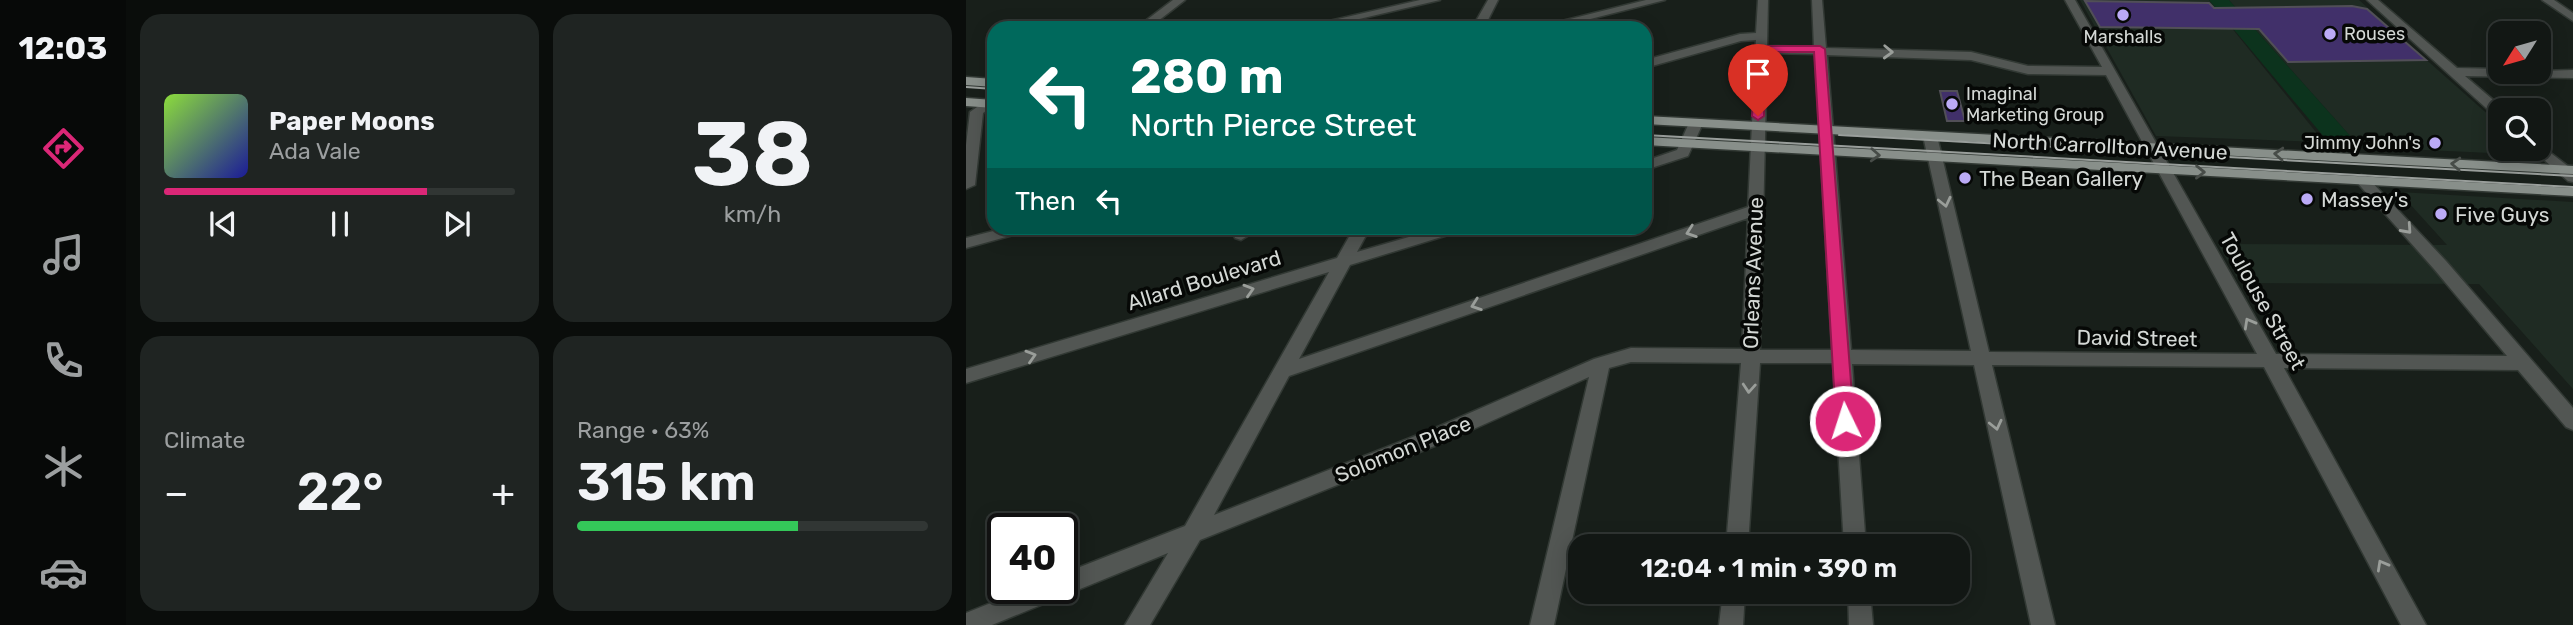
<!DOCTYPE html>
<html lang="en">
<head>
<meta charset="utf-8">
<style>
	:root { --surface:#121714; --page:#1f2422; --text:#f1f3f6; --muted:#9c9fa0; --line:#313634; --accent:#db2777 }
	body { margin:0; font-family:Rubik,sans-serif; background:var(--page); color:var(--text); height:100vh; display:flex; flex-direction:column; font-size:26px; white-space:nowrap }
	* { box-sizing:border-box; margin:0 }
	p { font-size:23px; color:var(--muted) }
	.icon { flex:none; width:38px; height:38px; fill:none; stroke:currentColor; stroke-width:2; stroke-linecap:round; stroke-linejoin:round }
	.map { position:relative; flex:1; overflow:hidden }
	.details { display:flex; flex-direction:column; gap:14px; padding:14px; background:#0a0d0b; width:840px }
	.details>* { flex:none }
	.guide { position:absolute; left:21px; top:21px; width:665px; height:214px; border-radius:21px; box-shadow:0 4px 18px #0003,0 0 0 2px var(--line); background:#00695c; color:#fff; overflow:hidden }
	.needle { width:46px; rotate:233deg }
	.buttons { position:absolute; left:1522px; top:21px; display:grid; gap:14px }
	.buttons a { display:grid; place-items:center; width:63px; height:63px; border-radius:14px; background:var(--surface); box-shadow:0 4px 18px #0003,0 0 0 2px var(--line); font-size:35px }
	.speed { position:absolute; left:21px; top:513px; display:flex; gap:14px; font-size:35px; font-weight:700; text-align:center }
	.speed>* { display:grid; place-content:center; width:91px; height:91px; border-radius:50%; background:var(--surface); box-shadow:0 4px 18px #0003,0 0 0 2px var(--line); line-height:1 }
	.speed .limit { border:4px solid #111; border-radius:10px; background:#fff; color:#111 }
	.pin { position:absolute; display:grid; place-items:center; width:60px; height:60px; color:#fff; margin:-72px -30px; border-radius:50% 50% 50% 0; rotate:-45deg; box-shadow:0 0 7px #0007 }
	.pin .icon { rotate:45deg }
	.me { position:absolute; width:77px; margin:-38px; rotate:356deg; stroke-linejoin:round; filter:drop-shadow(0 0 5px #0008) }
	.turn { display:flex; align-items:center; gap:24px; height:147px; padding:0 28px; font-size:32px }
	.turn .icon { width:91px; height:91px; stroke-width:2.5 }
	.turn b { display:block; font-size:49px; line-height:60px }
	.then { display:flex; align-items:center; height:66px; padding:0 28px; background:#0003; gap:14px; font-size:26px }
	.big { font-size:52px; font-weight:600; line-height:1.1 }
	.details .tile { flex:1; display:flex; flex-direction:column; justify-content:center; gap:10px; min-width:0; padding:0 24px; border-radius:21px; background:var(--page) }
	.details .dial { align-items:center; gap:0 }
	.dial b { font-size:91px; line-height:1 }
	.song { display:flex; align-items:center; gap:21px }
	.cover { width:84px; height:84px; border-radius:10px; background:linear-gradient(135deg,hsl(90 70% 55%),hsl(240 70% 35%)) }
	.played { height:7px; border-radius:4px; background:linear-gradient(90deg,var(--accent) 75%,var(--line) 75%) }
	.keys { display:flex; justify-content:space-around; direction:ltr }
	.heat { display:flex; justify-content:space-between; align-items:center; font-size:38px; direction:ltr }
	.charge { height:10px; border-radius:5px; background:linear-gradient(90deg,#34c759 63%,var(--line) 0) }
	.details .tiles { flex:1; display:grid; gap:14px; grid-template-columns:repeat(2,1fr) }
	.trip { position:absolute; left:602px; top:534px; width:402px; height:70px; border-radius:21px; background:var(--surface); box-shadow:0 4px 18px #0003,0 0 0 2px var(--line); font-weight:600; line-height:70px; text-align:center }
	main { display:flex; flex:1; min-height:0 }
	.tab-bar { display:flex; flex-direction:column; width:126px; justify-content:space-around; align-items:center; background:#070908; color:var(--muted) }
	.tab-bar .icon { width:49px; height:49px }
	.tab-bar .on { color:var(--accent) }
	.tab-bar b { font-size:32px; color:var(--text) }
	.map>svg:first-child { display:block }
	.built { fill:#1f2b23 }
	.green { fill:#0c331d }
	.building { fill:#41306a; stroke:#514f57; stroke-width:2 }
	.lines { fill:none; stroke-linecap:round; stroke-linejoin:round }
	.minor-casing { stroke:#323934; stroke-width:3 }
	.major-casing { stroke:#323934; stroke-width:3 }
	.minor { fill:#525653; fill-rule:evenodd }
	.major { fill:#888f8a; fill-rule:evenodd }
	.tram { stroke:#999e9b; stroke-width:2 }
	.oneway { stroke:#9a9e9a }
	.oneway2 { stroke:#474c48 }
	.route { fill:#db2777; stroke:#8e194d; stroke-width:2 }
	.poi-dot { fill:#bbaaf6; stroke:#060806; stroke-width:2.5 }
	.labels { text-anchor:middle; dominant-baseline:central; stroke-width:7; stroke-linejoin:round; paint-order:stroke }
	.far-poi-label { font-size:18px; fill:#d4d8d5; stroke:#060806; text-anchor:start }
	.street-label { font-size:21px; fill:#d4d8d5; stroke:#060806 }
	.poi-label { font-size:21px; fill:#d4d8d5; stroke:#060806; text-anchor:start }
</style>
</head>
<body>
<main>
<nav class="tab-bar">
<b>12:03</b>
<svg class="icon on" aria-label="directions" viewBox="0 0 24 24"><path d="M12 3l9 9-9 9-9-9zM9 14v-3h6M13 9l2 2-2 2"/></svg>
<svg class="icon" aria-label="music" viewBox="0 0 24 24"><path d="M9 18V5l10-2v13"/><circle cx="6" cy="18" r="3"/><circle cx="16" cy="16" r="3"/></svg>
<svg class="icon" aria-label="phone" viewBox="0 0 24 24"><path d="M5 4h4l2 5-3 2q2 4 5 5l2-3 5 2v4C11 20 4 13 5 4z"/></svg>
<svg class="icon" aria-label="climate" viewBox="0 0 24 24"><path d="M12 3v18M4 7l16 10M4 17L20 7"/></svg>
<svg class="icon" aria-label="car" viewBox="0 0 24 24"><path d="M5 17H2v-5l4-1 3-4h7l3 4 3 1v5h-3M9 17h6M6 11h13"/><circle cx="7" cy="17" r="2"/><circle cx="17" cy="17" r="2"/></svg>
</nav>
<section class="details">
<div class="tiles">
<div class="tile">
<div class="song"><i class="cover"></i><div><b>Paper Moons</b><p>Ada Vale</p></div></div>
<div class="played"></div>
<div class="keys"><svg class="icon" aria-label="previous" viewBox="0 0 24 24"><path d="M18 5L8 12l10 7zM5 5v14"/></svg><svg class="icon" aria-label="pause" viewBox="0 0 24 24"><path d="M8 5v14M16 5v14"/></svg><svg class="icon" aria-label="next" viewBox="0 0 24 24"><path d="M6 5l10 7-10 7zM19 5v14"/></svg></div>
</div>
<div class="tile dial"><b>38</b><p>km/h</p></div>
<div class="tile"><p>Climate</p>
<div class="heat"><a>−</a><b class="big">22°</b><a>+</a></div>
</div>
<div class="tile"><p>Range · 63%</p><b class="big">315 km</b><div class="charge"></div></div>
</div>
</section>
<div class="map">
<svg width="1607" height="625" viewBox="0 0 1607 625">
	<rect width="100%" height="100%" fill="#181f1a"/>
	<!-- built -->
	<g class="built">
		<polygon points="1114,0 1243,0 1358,142 1190,136"/>
		<polygon points="1263,0 1393,0 1535,126 1535,149 1561,149 1568,155 1394,147"/>
		<polygon points="1433,192 1607,202 1607,389 1513,284 1274,283 1252,244 1481,245"/>
	</g>
	<!-- green -->
	<polygon class="green" points="1243,0 1263,0 1394,147 1364,144"/>
	<!-- building -->
	<g class="building">
		<polygon points="1119,1 1243,3 1248,8 1386,6 1401,9 1460,60 1322,62 1293,29 1134,27"/>
		<polygon points="974,91 991,91 999,121 981,121"/>
	</g>
	<g class="lines">
		<!-- minor casing -->
		<g class="minor-casing">
			<g id="minor">
				<polygon points="207,0 219,0 183,28 170,28"/>
				<polygon points="454,0 474,0 355,28 333,28"/>
				<polygon points="522,0 532,0 518,28 506,28"/>
				<polygon points="680,0 699,0 589,28 568,28"/>
				<path d="M 792,0 L 802,0 L 801,46 L 848,47 L 846,0 L 856,0 L 860,48 L 1005,52 L 1062,66 L 1136,67 L 1099,0 L 1109,0 L 1310,354 L 1541,356 L 1468,269 L 1388,179 L 1395,175 L 1400,176 L 1480,261 L 1607,408 L 1607,430 L 1600,427 L 1552,370 L 1318,368 L 1460,625 L 1435,625 L 1298,367 L 1026,365 L 1089,625 L 1065,625 L 1008,365 L 886,364 L 900,546 L 878,546 L 867,363 L 794,363 L 782,546 L 760,546 L 775,363 L 665,362 L 643,368 L 588,625 L 564,625 L 623,377 L 481,441 L 234,540 L 184,625 L 159,625 L 202,553 L 26,625 L 0,625 L 0,613 L 62,588 L 96,588 L 96,574 L 219,526 L 363,272 L 0,383 L 0,369 L 371,258 L 388,228 L 404,228 L 391,252 L 474,228 L 497,228 L 495,231 L 384,265 L 333,359 L 782,207 L 790,40 L 775,41 L 679,68 L 679,60 L 774,34 L 790,33 ZM 801,53 L 849,54 L 866,350 L 794,350 ZM 861,55 L 1005,60 L 1062,74 L 1140,75 L 1291,354 L 1023,352 L 971,136 L 964,132 L 957,136 L 1005,351 L 885,350 ZM 782,218 L 776,349 L 665,348 L 628,359 L 467,429 L 248,515 L 323,376 Z"/>
				<polygon points="1401,0 1412,0 1491,68 1535,69 1535,72 1607,70 1607,78 1499,76 1539,110 1535,110 1535,118 1530,117"/>
				<polygon points="1576,0 1588,0 1607,13 1607,21"/>
				<polygon points="28,95 28,105 17,113 9,185 0,189 0,145 4,112"/>
				<polygon points="730,119 737,123 722,156 679,170 679,161 711,150 723,123"/>
				<polygon points="1573,144 1607,170 1607,182 1602,181 1568,151 1567,149 1573,149"/>
				<polygon points="39,228 64,228 62,231 0,248 0,238"/>
				<polygon points="265,228 281,228 283,235 275,240 269,238"/>
				<polygon points="757,592 779,592 777,625 753,625"/>
				<polygon points="882,592 904,592 907,625 883,625"/>
			</g>
		</g>
		<!-- major casing -->
		<g class="major-casing">
			<g id="major">
				<polygon points="0,77 28,79 28,87 0,85"/>
				<polygon points="0,98 28,100 28,108 0,106"/>
				<polygon points="679,116 1607,166 1607,174 679,124"/>
				<polygon points="679,137 1607,188 1607,196 679,145"/>
			</g>
		</g>
		<!-- minor -->
		<use href="#minor" class="minor"/>
		<!-- major -->
		<use href="#major" class="major"/>
		<!-- tram -->
		<g class="tram">
			<polyline points="0,87 28,89"/>
			<polyline points="679,135 1607,187"/>
			<polyline points="873,135 1146,150"/>
			<polyline points="1188,153 1607,176"/>
		</g>
	</g>
	<!-- one-way arrows -->
	<defs><path id="oneway-chevron" d="M-2-3.5L2.5 0L-2 3.5" fill="none" stroke-width="1.6" stroke-linecap="round" stroke-linejoin="round" transform="scale(1.75)"/></defs>
	<g class="oneway">
		<use href="#oneway-chevron" transform="translate(922 52) rotate(2)"/>
		<use href="#oneway-chevron" transform="translate(979 202) rotate(77)"/>
		<use href="#oneway-chevron" transform="translate(1441 229) rotate(48)"/>
		<use href="#oneway-chevron" transform="translate(725 232) rotate(161)"/>
		<use href="#oneway-chevron" transform="translate(283 290) rotate(-17)"/>
		<use href="#oneway-chevron" transform="translate(510 305) rotate(161)"/>
		<use href="#oneway-chevron" transform="translate(1283 323) rotate(-119)"/>
		<use href="#oneway-chevron" transform="translate(65 356) rotate(-17)"/>
		<use href="#oneway-chevron" transform="translate(783 388) rotate(94)"/>
		<use href="#oneway-chevron" transform="translate(1030 425) rotate(77)"/>
		<use href="#oneway-chevron" transform="translate(1416 565) rotate(-119)"/>
	</g>
	<g class="oneway2">
		<use href="#oneway-chevron" transform="translate(1313 154) rotate(-177)"/>
		<use href="#oneway-chevron" transform="translate(909 155) rotate(3)"/>
		<use href="#oneway-chevron" transform="translate(1490 164) rotate(-177)"/>
		<use href="#oneway-chevron" transform="translate(1234 172) rotate(1)"/>
	</g>
	<!-- route -->
	<polygon class="route" points="795,46 854,46 859,49 888,421 886,426 873,426 870,421 848,52 800,52 798,116 792,120 786,116 790,49"/>
	<!-- markers -->
	<g class="poi-dot">
		<circle cx="1157" cy="15" r="7"/>
		<circle cx="1364" cy="34" r="7"/>
		<circle cx="986" cy="104" r="7"/>
		<circle cx="1469" cy="143" r="7"/>
		<circle cx="999" cy="178" r="7"/>
		<circle cx="1341" cy="199" r="7"/>
		<circle cx="1475" cy="214" r="7"/>
	</g>
	<g class="labels">
		<!-- far-poi labels -->
		<g class="far-poi-label">
			<text x="1378" y="34">Rouses</text>
			<text x="1157" y="37" text-anchor="middle">Marshalls</text>
			<text x="1000" y="94">Imaginal<tspan x="1000" dy="21">Marketing Group</tspan></text>
			<text x="1455" y="143" text-anchor="end">Jimmy John's</text>
		</g>
		<!-- street labels -->
		<g class="street-label">
			<text transform="translate(1144 146) rotate(3)">North Carrollton Avenue</text>
			<text transform="translate(787 273) rotate(-88)">Orleans Avenue</text>
			<text transform="translate(238 280) rotate(-17)">Allard Boulevard</text>
			<text transform="translate(1297 301) rotate(61)">Toulouse Street</text>
			<text transform="translate(1171 338) rotate(1)">David Street</text>
			<text transform="translate(437 449) rotate(-22)">Solomon Place</text>
		</g>
		<!-- poi labels -->
		<g class="poi-label">
			<text x="1013" y="178">The Bean Gallery</text>
			<text x="1355" y="199">Massey's</text>
			<text x="1489" y="214">Five Guys</text>
		</g>
	</g>
</svg>
<div class="buttons">
<a><svg class="needle" viewBox="-14 -14 28 28"><path d="M0-13l5 13h-10z" fill="#e53935"/><path d="M0 13l5-13h-10z" fill="#9c9fa0"/></svg></a>
<a><svg class="icon" aria-label="search" viewBox="0 0 24 24"><circle cx="10" cy="10" r="6"/><path d="M15 15l6 6"/></svg></a>
</div>
<div class="speed"><div class="limit">40</div></div>
<div class="pin" style="left:792px;top:116px;background:#d93025"><svg class="icon" aria-label="arrive" viewBox="0 0 24 24"><path d="M6 21V4h12l-3 4 3 4H6"/></svg></div>
<svg class="me" style="left:879px;top:421px" viewBox="-20 -20 40 40"><circle r="17" fill="#db2777" stroke="#fff" stroke-width="3"/><path d="M0-11L8 9 0 5-8 9z" fill="#fff"/></svg>
<div class="trip">12:04 · 1 min · 390 m</div>
<div class="guide">
<div class="turn"><svg class="icon" aria-label="left" viewBox="0 0 24 24"><path d="M17 20v-9H6M10 6l-5 5 5 5"/></svg><div><b>280 m</b>North Pierce Street</div></div>
<div class="then">Then<svg class="icon" aria-label="left" viewBox="0 0 24 24"><path d="M17 20v-9H6M10 6l-5 5 5 5"/></svg></div>
</div>
</div>
</main>
</body>
</html>
